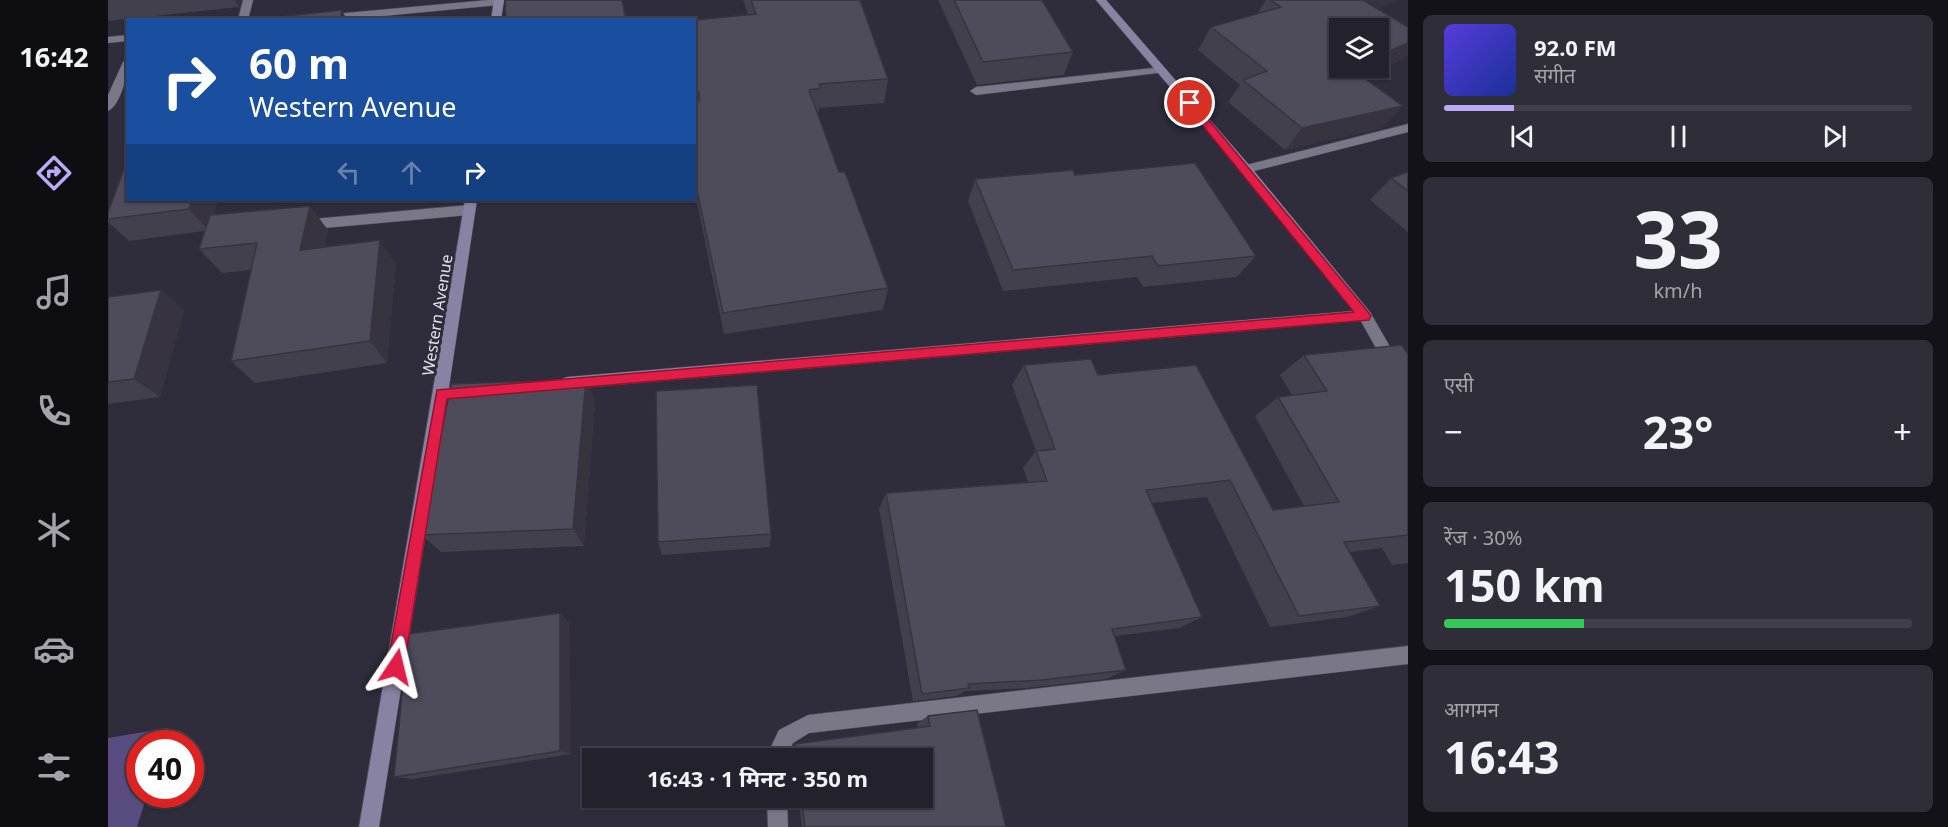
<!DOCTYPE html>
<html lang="hi">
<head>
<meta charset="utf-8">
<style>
	:root { --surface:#23212c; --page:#2f2e38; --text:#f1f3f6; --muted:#a3a3a9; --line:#403e48; --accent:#baaaf7 }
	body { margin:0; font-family:"Noto Sans","Noto Sans Devanagari",sans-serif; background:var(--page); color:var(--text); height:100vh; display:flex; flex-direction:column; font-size:22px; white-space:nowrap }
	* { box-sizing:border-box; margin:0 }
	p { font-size:20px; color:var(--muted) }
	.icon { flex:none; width:33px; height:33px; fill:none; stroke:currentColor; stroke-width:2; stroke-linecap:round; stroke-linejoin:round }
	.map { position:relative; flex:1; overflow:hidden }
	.drawer { display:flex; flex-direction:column; gap:15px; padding:15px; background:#131218; width:540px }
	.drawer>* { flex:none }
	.top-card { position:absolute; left:18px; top:18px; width:570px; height:183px; border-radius:0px; box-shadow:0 2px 4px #0004,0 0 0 2px var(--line); background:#1a4fa0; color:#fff; overflow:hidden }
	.controls { position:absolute; left:1221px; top:18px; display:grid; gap:12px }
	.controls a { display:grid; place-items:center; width:60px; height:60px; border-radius:0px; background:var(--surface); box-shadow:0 2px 4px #0004,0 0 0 2px var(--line); font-size:30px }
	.speed { position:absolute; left:18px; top:730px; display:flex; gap:12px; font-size:30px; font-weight:700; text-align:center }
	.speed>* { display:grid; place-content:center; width:78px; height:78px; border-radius:50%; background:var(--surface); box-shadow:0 2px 4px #0004,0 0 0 2px var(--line); line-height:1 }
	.speed .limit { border:9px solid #d22; background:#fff; color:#111 }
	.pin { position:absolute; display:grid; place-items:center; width:51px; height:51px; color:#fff; margin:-26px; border:3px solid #fff; border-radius:50%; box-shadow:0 2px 6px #0007 }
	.me { position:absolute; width:66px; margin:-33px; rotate:10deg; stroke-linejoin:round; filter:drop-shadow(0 0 4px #0008) }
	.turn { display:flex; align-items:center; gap:21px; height:126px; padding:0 24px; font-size:27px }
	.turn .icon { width:78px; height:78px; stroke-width:2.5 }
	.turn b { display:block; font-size:42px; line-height:51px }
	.lanes { display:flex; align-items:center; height:57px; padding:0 24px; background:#0003; justify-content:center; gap:30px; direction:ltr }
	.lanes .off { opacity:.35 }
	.big { font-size:45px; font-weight:700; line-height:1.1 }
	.drawer .widget { flex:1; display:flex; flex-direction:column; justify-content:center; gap:9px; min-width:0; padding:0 21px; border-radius:9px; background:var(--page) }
	.drawer .dial { align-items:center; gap:0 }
	.dial b { font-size:78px; line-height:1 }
	.song { display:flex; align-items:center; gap:18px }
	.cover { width:72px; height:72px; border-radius:9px; background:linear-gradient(135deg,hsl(250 70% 55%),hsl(230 70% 35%)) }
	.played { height:6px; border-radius:3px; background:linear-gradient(90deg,var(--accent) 15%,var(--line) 15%) }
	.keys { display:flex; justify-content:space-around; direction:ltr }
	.heat { display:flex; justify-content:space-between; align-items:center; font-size:33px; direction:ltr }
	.charge { height:9px; border-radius:4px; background:linear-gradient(90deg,#34c759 30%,var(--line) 0) }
	.trip { position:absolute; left:474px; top:748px; width:351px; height:60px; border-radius:0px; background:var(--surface); box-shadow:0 2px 4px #0004,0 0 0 2px var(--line); font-weight:700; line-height:60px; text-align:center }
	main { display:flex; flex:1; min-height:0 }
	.tab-bar { display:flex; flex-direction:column; width:108px; justify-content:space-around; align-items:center; background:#0e0d12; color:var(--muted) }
	.tab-bar .icon { width:42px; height:42px }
	.tab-bar .current { color:var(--accent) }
	.tab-bar b { font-size:27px; color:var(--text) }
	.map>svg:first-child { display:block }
	.green { fill:#584c81 }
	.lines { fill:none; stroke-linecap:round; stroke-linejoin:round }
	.lane-casing { stroke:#4c4a56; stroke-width:1 }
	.street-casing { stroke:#4c4a56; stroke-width:1 }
	.secondary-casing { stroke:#4c4a56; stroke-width:1 }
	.lane { fill:#7a7789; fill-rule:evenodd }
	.street { fill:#7a7789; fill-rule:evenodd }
	.secondary { fill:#8983a3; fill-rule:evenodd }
	.wall { fill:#43404e }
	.shaded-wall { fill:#373440 }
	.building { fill:#4e4b5b; stroke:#373440; stroke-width:1.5 }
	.route { fill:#e11d48; stroke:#92132f; stroke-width:1.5 }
	.labels { text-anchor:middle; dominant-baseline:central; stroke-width:6; stroke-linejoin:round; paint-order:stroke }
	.street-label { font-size:16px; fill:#e2e1eb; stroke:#2f2c3b }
</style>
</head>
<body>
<main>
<nav class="tab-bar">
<b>16:42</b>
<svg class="icon current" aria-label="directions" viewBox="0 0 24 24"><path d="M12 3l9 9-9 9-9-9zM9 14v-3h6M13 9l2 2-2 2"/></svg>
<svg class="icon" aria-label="music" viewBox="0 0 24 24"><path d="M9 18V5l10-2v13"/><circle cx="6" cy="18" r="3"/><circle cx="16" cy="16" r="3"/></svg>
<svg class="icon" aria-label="phone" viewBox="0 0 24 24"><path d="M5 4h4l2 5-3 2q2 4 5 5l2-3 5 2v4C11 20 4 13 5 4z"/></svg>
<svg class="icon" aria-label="climate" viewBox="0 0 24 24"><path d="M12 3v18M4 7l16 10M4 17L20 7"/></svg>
<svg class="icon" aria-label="car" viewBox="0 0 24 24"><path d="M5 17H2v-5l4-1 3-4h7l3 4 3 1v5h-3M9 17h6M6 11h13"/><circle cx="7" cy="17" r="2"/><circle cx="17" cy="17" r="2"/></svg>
<svg class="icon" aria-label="filters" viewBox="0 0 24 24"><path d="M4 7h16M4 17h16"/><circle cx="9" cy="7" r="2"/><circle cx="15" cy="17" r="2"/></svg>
</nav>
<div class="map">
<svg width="1300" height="827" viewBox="0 0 1300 827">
	<rect width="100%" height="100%" fill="#2f2c3b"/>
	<!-- green -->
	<polygon class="green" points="60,728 55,744 32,744 32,795 39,795 29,827 0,827 0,738"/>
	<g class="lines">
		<!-- lane casing -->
		<g class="lane-casing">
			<g id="lane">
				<polygon points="135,0 145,0 140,20 130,20"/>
				<polygon points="1054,67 1059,70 1058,72 868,95 862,91 868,87"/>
				<polygon points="1300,124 1300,132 1138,173 1132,169 1138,165"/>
				<polygon points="361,205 367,210 361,215 194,230 188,225 194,220"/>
			</g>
		</g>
		<!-- street casing -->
		<g class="street-casing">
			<g id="street">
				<polygon points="380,0 395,0 396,2 391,5 233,20 189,20 194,17"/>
				<polygon points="20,35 20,41 0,43 0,37"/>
				<path d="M 20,59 C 20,73 13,105 0,111 L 0,95 L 15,62 Z"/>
				<polygon points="1257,311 1262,312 1300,378 1300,398 1295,396 1250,316"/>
				<polygon points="1300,646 1300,664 701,733 685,743 677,759 657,759 671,730 700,715"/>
				<polygon points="659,798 679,798 680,827 660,827"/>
			</g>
		</g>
		<!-- secondary casing -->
		<g class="secondary-casing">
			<g id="secondary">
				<polygon points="386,0 396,0 393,20 383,20"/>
				<polygon points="988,0 998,0 1142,166 1262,312 1264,316 1262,320 459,389 454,387 452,383 454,379 459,377 1245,311 1134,172"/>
				<polygon points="357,200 369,200 341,387 365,388 367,392 365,396 339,400 271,827 251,827"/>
			</g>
		</g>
		<!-- lane -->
		<use href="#lane" class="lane"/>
		<!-- street -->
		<use href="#street" class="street"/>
		<!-- secondary -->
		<use href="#secondary" class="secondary"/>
	</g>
	<!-- wall -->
	<g class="wall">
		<polygon points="0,0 133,0 131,7 0,21"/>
		<polygon points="635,0 752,0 780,79 776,103 711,108 711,112 709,112 731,172 780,288 775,310 616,334 586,188 586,20 640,14"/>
		<polygon points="830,0 934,0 965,52 956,75 869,85"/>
		<polygon points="1158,0 1290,0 1269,9 1300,27 1300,54 1296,59 1255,77 1274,128 1177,150 1120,102 1132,85 1090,50 1103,27 1149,14"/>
		<polygon points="1300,172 1300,232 1262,200 1283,178"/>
		<polygon points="967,175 1148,256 1129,277 1035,287 1029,277 895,291 860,201 867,179"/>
		<polygon points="110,200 105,214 220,230 216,247 288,264 279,363 147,383 123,361 143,270 114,273 91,249 96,231 21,241 0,222 0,212"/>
		<polygon points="53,290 76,310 52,397 0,404 0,297"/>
		<polygon points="1300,354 1300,563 1284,565 1274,548 1242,552 1272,606 1239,617 1162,627 1099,497 1044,503 1094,617 1071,628 1007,636 1018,670 998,679 919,688 857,691 849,696 805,701 771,509 778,493 920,482 915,468 928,451 904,385 916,365 990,375 1165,510 1196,506 1147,416 1170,397 1184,395 1172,375 1196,355"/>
		<polygon points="478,379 487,402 476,546 333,552 313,535"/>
		<polygon points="663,534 662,547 554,555 550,542"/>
		<polygon points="452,613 461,623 463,754 305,779 286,777"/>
		<polygon points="820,716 898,827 694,827 690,798 814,798 814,759 686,759 684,749 687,744 810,728 809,723"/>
	</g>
	<!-- shaded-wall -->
	<g class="shaded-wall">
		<polygon points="126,0 133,0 131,7"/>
		<polygon points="1253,0 1290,0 1237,22"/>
		<polygon points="234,10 239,20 232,20"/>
		<polygon points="1300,43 1300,54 1296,59 1225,91 1243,68 1270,68 1270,56"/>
		<polygon points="1295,106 1274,128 1177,150 1194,128"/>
		<polygon points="84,200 110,200 101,231 81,209"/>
		<polygon points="202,206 220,230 211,274 192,250"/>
		<polygon points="272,240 288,264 279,363 262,341"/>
		<polygon points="53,290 76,310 52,397 26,379"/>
		<polygon points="478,379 487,402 476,546 465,529"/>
		<polygon points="452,613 461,623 463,754 452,751"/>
	</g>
	<!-- building -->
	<g class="building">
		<polygon points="397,0 514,0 518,20 398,20"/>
		<polygon points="643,0 752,0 780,79 711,84 713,88 701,90 731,172 737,172 780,288 615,313 586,176 586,101 591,101 591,92 586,91 586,20 648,14"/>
		<polygon points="846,0 934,0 965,52 875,62"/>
		<polygon points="1162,0 1255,0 1300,27 1300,43 1270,56 1270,28 1232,28 1232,68 1243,68 1242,68 1295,106 1194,128 1135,80 1159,71 1103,27 1173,7"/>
		<polygon points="234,10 232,20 169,20 170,17"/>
		<polygon points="19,161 20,200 84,200 81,209 0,219 0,212"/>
		<polygon points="1087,163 1148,256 1050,266 1044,256 905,270 867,179 965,170 967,175"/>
		<polygon points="1300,172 1300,191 1283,178"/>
		<polygon points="202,206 192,250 272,240 262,341 123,361 149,243 91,249 102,215"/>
		<polygon points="53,290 26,379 0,382 0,297"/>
		<polygon points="1294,345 1300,354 1300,535 1236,542 1272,606 1191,616 1122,480 1040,490 1038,490 1094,617 1004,629 1018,670 934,680 860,684 861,688 814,694 778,493 939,481 928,451 947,449 916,365 983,359 990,375 1088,365 1165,510 1231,502 1170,397 1219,391 1196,355"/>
		<polygon points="478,379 465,529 313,535 343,384"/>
		<polygon points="649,385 663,534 550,542 548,391"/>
		<polygon points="452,613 452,751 286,777 300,634"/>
		<polygon points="869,710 898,827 697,827 693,798 814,798 814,759 689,759 687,744 822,726 820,716"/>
	</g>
	<!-- route -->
	<polygon class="route" points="1082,100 1085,101 1261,313 1263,316 1261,320 339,399 296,667 294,673 288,676 282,673 279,667 329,390 1246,312 1078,105 1077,103"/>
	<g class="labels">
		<!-- street labels -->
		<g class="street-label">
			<text transform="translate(329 315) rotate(-81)">Western Avenue</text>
		</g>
	</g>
</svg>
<div class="controls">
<a><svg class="icon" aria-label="layers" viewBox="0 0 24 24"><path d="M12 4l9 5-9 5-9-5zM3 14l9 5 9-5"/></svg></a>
</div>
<div class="speed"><div class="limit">40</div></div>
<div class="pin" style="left:1082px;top:103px;background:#d93025"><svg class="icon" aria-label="arrive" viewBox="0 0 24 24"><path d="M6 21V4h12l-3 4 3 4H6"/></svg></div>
<svg class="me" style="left:288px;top:667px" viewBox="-20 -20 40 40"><path d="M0-17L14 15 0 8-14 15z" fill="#e11d48" stroke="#fff" stroke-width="4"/></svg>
<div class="trip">16:43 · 1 मिनट · 350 m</div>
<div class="top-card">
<div class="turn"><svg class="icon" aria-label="right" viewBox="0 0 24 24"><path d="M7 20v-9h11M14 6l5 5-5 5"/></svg><div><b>60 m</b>Western Avenue</div></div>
<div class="lanes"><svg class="icon off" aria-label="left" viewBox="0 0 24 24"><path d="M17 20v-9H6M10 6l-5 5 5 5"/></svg><svg class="icon off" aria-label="ahead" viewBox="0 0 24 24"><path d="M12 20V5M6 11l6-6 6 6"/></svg><svg class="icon" aria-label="right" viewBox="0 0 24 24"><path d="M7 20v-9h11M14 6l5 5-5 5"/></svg></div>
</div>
</div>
<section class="drawer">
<div class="widget">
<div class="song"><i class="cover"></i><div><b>92.0 FM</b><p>संगीत</p></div></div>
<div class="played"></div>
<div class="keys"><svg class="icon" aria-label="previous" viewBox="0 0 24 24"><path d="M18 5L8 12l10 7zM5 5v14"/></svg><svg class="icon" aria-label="pause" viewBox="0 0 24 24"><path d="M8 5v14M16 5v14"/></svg><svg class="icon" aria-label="next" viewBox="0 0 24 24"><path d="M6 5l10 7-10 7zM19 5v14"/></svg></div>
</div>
<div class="widget dial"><b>33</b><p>km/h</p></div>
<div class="widget"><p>एसी</p>
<div class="heat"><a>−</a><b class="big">23°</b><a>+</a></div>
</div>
<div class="widget"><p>रेंज · 30%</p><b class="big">150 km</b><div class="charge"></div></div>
<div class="widget"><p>आगमन</p><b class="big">16:43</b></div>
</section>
</main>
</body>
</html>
